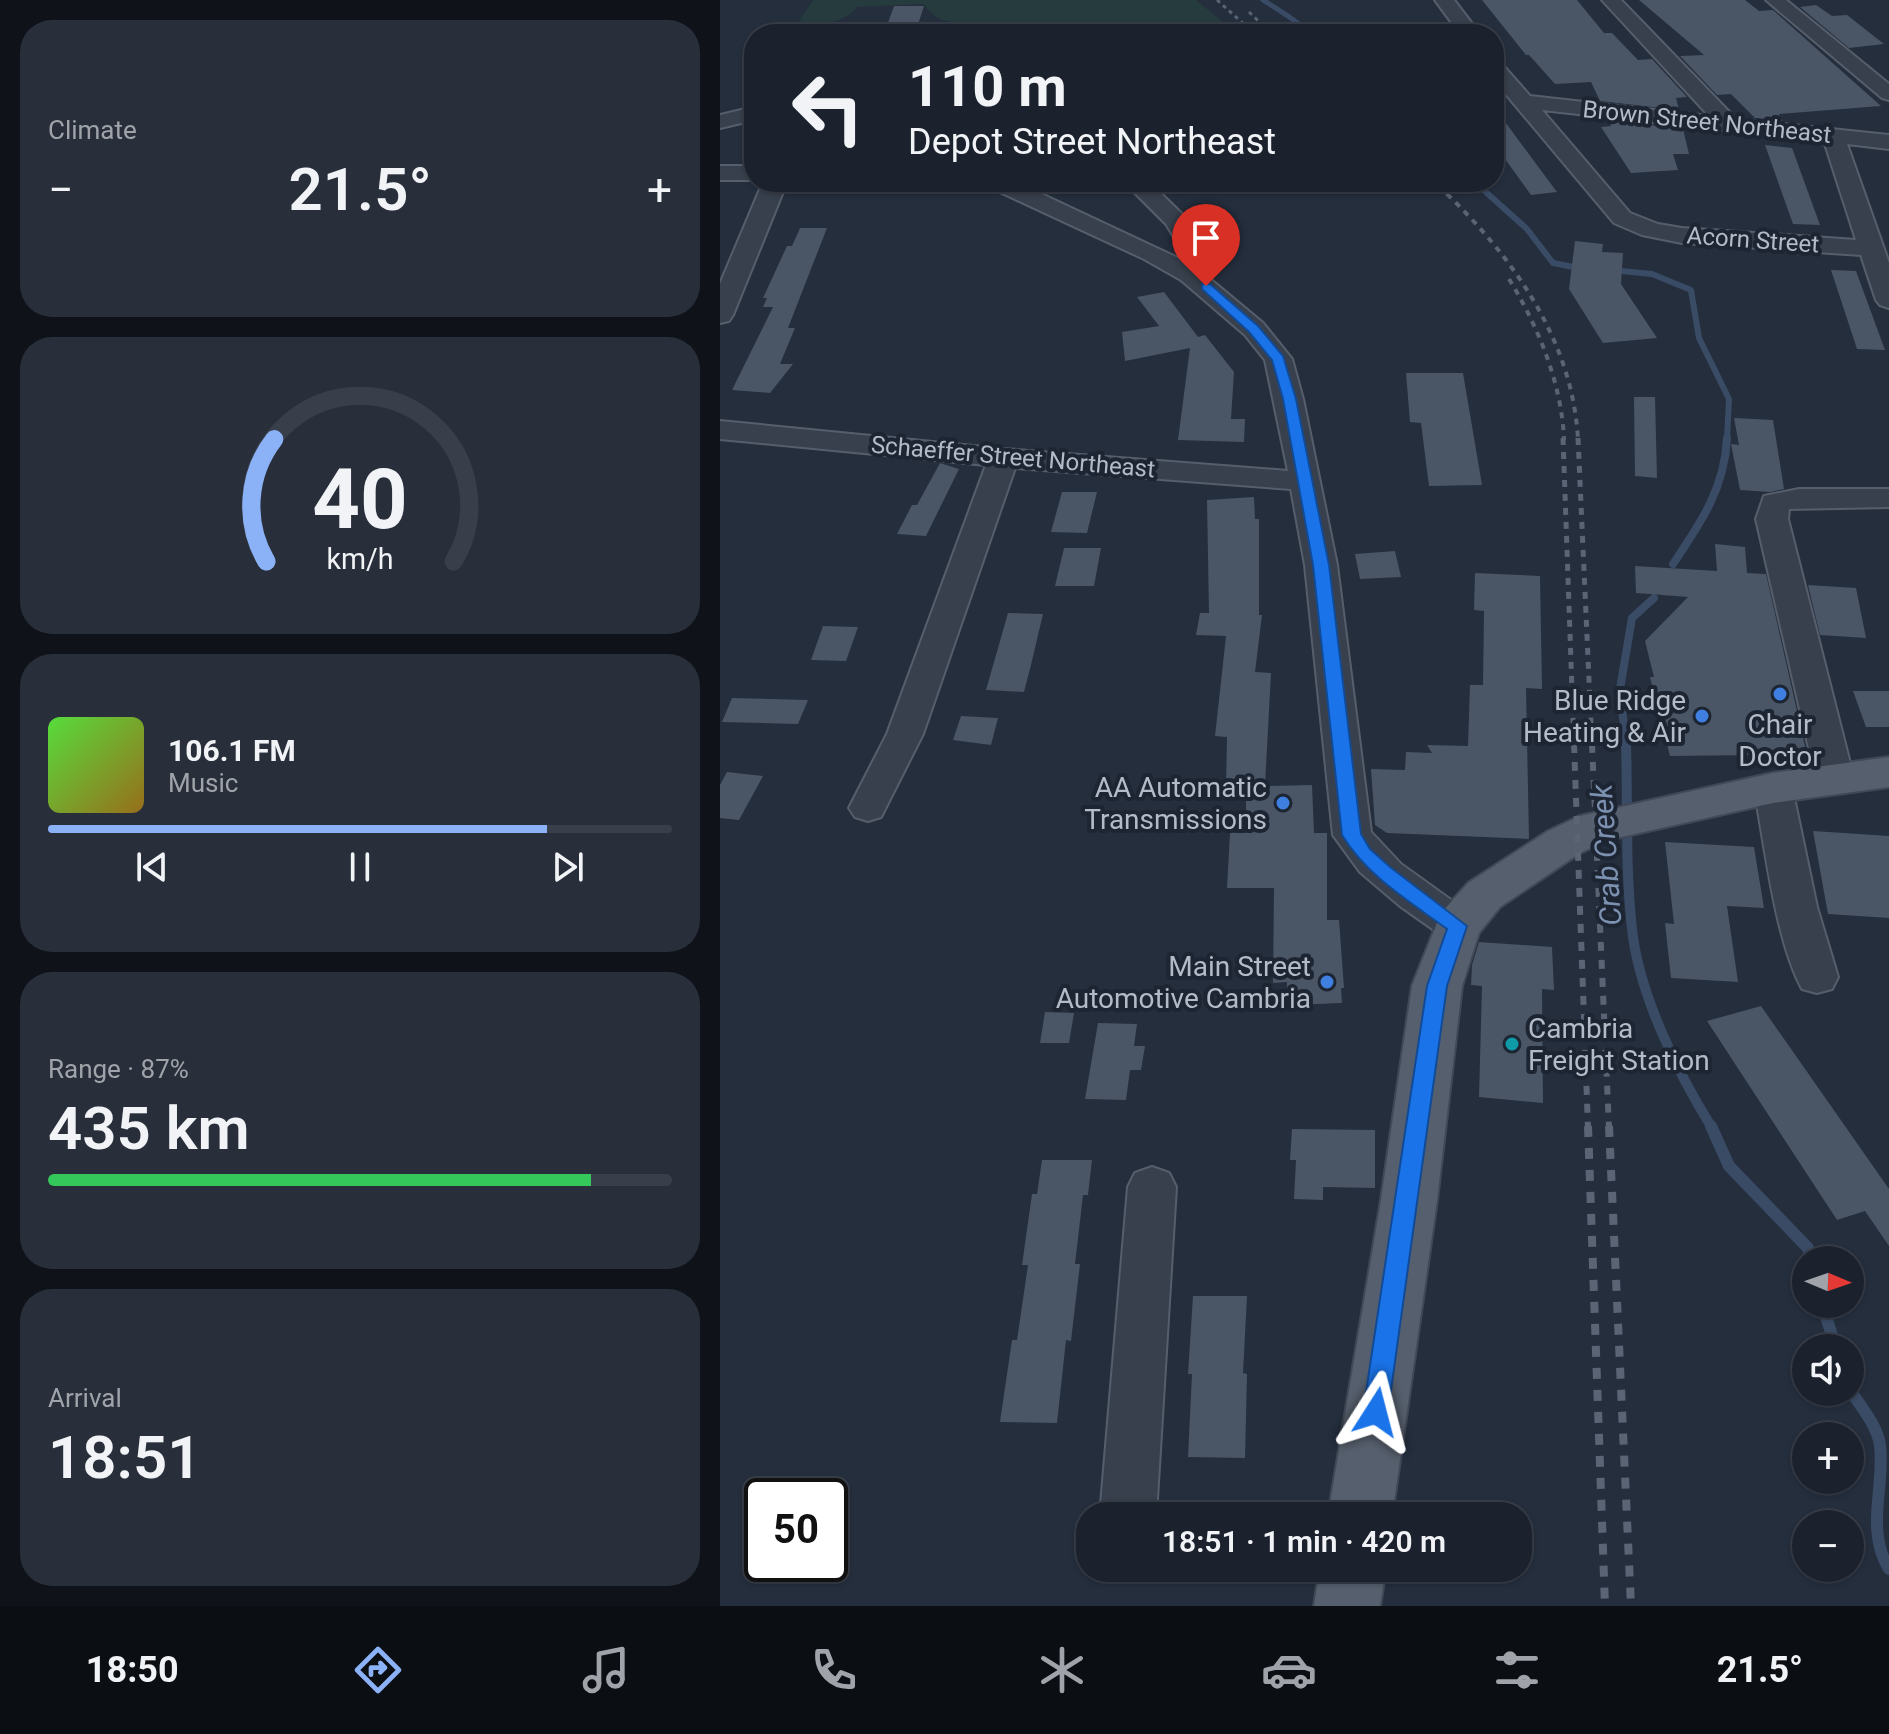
<!DOCTYPE html>
<html lang="en">
<head>
<meta charset="utf-8">
<style>
	:root { --surface:#1b222e; --page:#282f3a; --text:#f1f3f6; --muted:#a0a4aa; --line:#393f4a; --accent:#8bb1f6 }
	body { margin:0; font-family:Roboto,sans-serif; background:var(--page); color:var(--text); height:100vh; display:flex; flex-direction:column; font-size:30px; white-space:nowrap }
	* { box-sizing:border-box; margin:0 }
	p { font-size:26px; color:var(--muted) }
	.icon { flex:none; width:44px; height:44px; fill:none; stroke:currentColor; stroke-width:2; stroke-linecap:round; stroke-linejoin:round }
	.map { position:relative; flex:1; overflow:hidden }
	.details { display:flex; flex-direction:column; gap:20px; padding:20px; background:#0f1319; width:720px }
	.details>* { flex:none }
	.top-card { position:absolute; left:24px; top:24px; width:760px; height:168px; border-radius:32px; box-shadow:0 2px 6px #0004,0 0 0 2px var(--line); background:#1b222e; color:var(--text); overflow:hidden }
	.needle { width:52px; rotate:92deg }
	.tools { position:absolute; left:1072px; top:1246px; display:grid; gap:16px }
	.tools a { display:grid; place-items:center; width:72px; height:72px; border-radius:50%; background:var(--surface); box-shadow:0 2px 6px #0004,0 0 0 2px var(--line); font-size:40px }
	.speed { position:absolute; left:24px; top:1478px; display:flex; gap:16px; font-size:40px; font-weight:700; text-align:center }
	.speed>* { display:grid; place-content:center; width:104px; height:104px; border-radius:50%; background:var(--surface); box-shadow:0 2px 6px #0004,0 0 0 2px var(--line); line-height:1 }
	.speed .limit { border:4px solid #111; border-radius:12px; background:#fff; color:#111 }
	.pin { position:absolute; display:grid; place-items:center; width:68px; height:68px; color:#fff; margin:-82px -34px; border-radius:50% 50% 50% 0; rotate:-45deg; box-shadow:0 0 8px #0007 }
	.pin .icon { rotate:45deg }
	.me { position:absolute; width:88px; margin:-44px; rotate:9deg; stroke-linejoin:round; filter:drop-shadow(0 0 6px #0008) }
	.turn { display:flex; align-items:center; gap:28px; height:168px; padding:0 32px; font-size:36px }
	.turn .icon { width:104px; height:104px; stroke-width:2.5 }
	.turn b { display:block; font-size:56px; line-height:68px }
	.big { font-size:60px; font-weight:600; line-height:1.1 }
	.details .widget { flex:1; display:flex; flex-direction:column; justify-content:center; gap:12px; min-width:0; padding:0 28px; border-radius:32px; background:var(--page) }
	.details .dial { align-items:center; gap:0 }
	.dial svg { height:208px; overflow:visible; fill:none; stroke:var(--line); stroke-width:7; stroke-linecap:round; text-anchor:middle }
	.dial text { fill:var(--text); stroke:none }
	.song { display:flex; align-items:center; gap:24px }
	.cover { width:96px; height:96px; border-radius:12px; background:linear-gradient(135deg,hsl(110 70% 55%),hsl(40 70% 35%)) }
	.played { height:8px; border-radius:4px; background:linear-gradient(90deg,var(--accent) 80%,var(--line) 80%) }
	.keys { display:flex; justify-content:space-around; direction:ltr }
	.heat { display:flex; justify-content:space-between; align-items:center; font-size:44px; direction:ltr }
	.charge { height:12px; border-radius:6px; background:linear-gradient(90deg,#34c759 87%,var(--line) 0) }
	.trip { position:absolute; left:356px; top:1502px; width:456px; height:80px; border-radius:32px; background:var(--surface); box-shadow:0 2px 6px #0004,0 0 0 2px var(--line); font-weight:600; line-height:80px; text-align:center }
	.dock { display:flex; height:128px; justify-content:space-around; align-items:center; background:#0b0e12; color:var(--muted) }
	.dock .icon { width:56px; height:56px }
	.dock .selected { color:var(--accent) }
	.dock b { font-size:36px; color:var(--text) }
	main { display:flex; flex:1; min-height:0 }
	.map>svg:first-child { display:block }
	.green { fill:#263b3e }
	.lines { fill:none; stroke-linecap:round; stroke-linejoin:round }
	.stream-far4 { stroke:#3a4b66; stroke-width:5 }
	.stream-far3 { stroke:#3a4b66; stroke-width:6 }
	.stream-far2 { stroke:#3a4b66; stroke-width:8 }
	.stream-far1 { stroke:#3a4b66; stroke-width:10 }
	.stream { stroke:#3a4b66; stroke-width:12 }
	.building { fill:#4a5566 }
	.minor-casing { stroke:#565e6b; stroke-width:4 }
	.major-casing { stroke:#414956; stroke-width:4 }
	.minor { fill:#38404d; fill-rule:evenodd }
	.major { fill:#565f6d; fill-rule:evenodd }
	.rail-far4 { stroke:#5a6474; stroke-width:3; stroke-dasharray:4 4; stroke-linecap:butt }
	.rail-far3 { stroke:#5a6474; stroke-width:4; stroke-dasharray:6 6; stroke-linecap:butt }
	.rail-far2 { stroke:#5a6474; stroke-width:5; stroke-dasharray:7 7; stroke-linecap:butt }
	.rail-far1 { stroke:#5a6474; stroke-width:6; stroke-dasharray:9 9; stroke-linecap:butt }
	.rail { stroke:#5a6474; stroke-width:8; stroke-dasharray:11 11; stroke-linecap:butt }
	.route { fill:#1a73e8; stroke:#114b97; stroke-width:2 }
	.shop-dot { fill:#3f7fe0; stroke:#1d2532; stroke-width:3 }
	.culture-dot { fill:#0f9aa8; stroke:#1d2532; stroke-width:3 }
	.labels { text-anchor:middle; dominant-baseline:central; stroke-width:8; stroke-linejoin:round; paint-order:stroke }
	.far-street-label { font-size:24px; fill:#b4bbc8; stroke:#1d2532 }
	.poi-label { font-size:28px; fill:#b4bbc8; stroke:#1d2532; text-anchor:end }
	.water-label { font-size:30px; font-style:italic; fill:#7c90b0; stroke:#1d2532 }
</style>
</head>
<body>
<main>
<section class="details">
<div class="widget"><p>Climate</p>
<div class="heat"><a>−</a><b class="big">21.5°</b><a>+</a></div>
</div>
<div class="widget dial"><svg viewBox="0 0 100 80">
<path d="M14 69A42 42 0 1 1 86 69"/>
<path d="M14 69A42 42 0 0 1 17 22" stroke="#8bb1f6"/>
<text x="50" y="56" font-size="32" font-weight="700">40</text>
<text x="50" y="72" font-size="11">km/h</text>
</svg></div>
<div class="widget">
<div class="song"><i class="cover"></i><div><b>106.1 FM</b><p>Music</p></div></div>
<div class="played"></div>
<div class="keys"><svg class="icon" aria-label="previous" viewBox="0 0 24 24"><path d="M18 5L8 12l10 7zM5 5v14"/></svg><svg class="icon" aria-label="pause" viewBox="0 0 24 24"><path d="M8 5v14M16 5v14"/></svg><svg class="icon" aria-label="next" viewBox="0 0 24 24"><path d="M6 5l10 7-10 7zM19 5v14"/></svg></div>
</div>
<div class="widget"><p>Range · 87%</p><b class="big">435 km</b><div class="charge"></div></div>
<div class="widget"><p>Arrival</p><b class="big">18:51</b></div>
</section>
<div class="map">
<svg width="1169" height="1606" viewBox="0 0 1169 1606">
	<rect width="100%" height="100%" fill="#242e3d"/>
	<!-- green -->
	<path class="green" d="M 93,0 L 476,0 L 518,34 L 291,34 L 286,25 C 258,16 222,35 204,4 L 137,7 C 126,23 99,25 81,26 L 80,20 Z"/>
	<g class="lines">
		<!-- stream-far4 -->
		<g class="stream-far4">
			<path d="M 543,0 C 555,8 583,24 590,34"/>
			<polyline points="753,182 770,196"/>
		</g>
		<!-- stream-far3 -->
		<g class="stream-far3">
			<polyline points="768,194 807,229 833,263 863,269"/>
			<polyline points="890,270 932,274 971,290 979,338 1009,399 1007,440"/>
		</g>
		<!-- stream-far2 -->
		<g class="stream-far2">
			<path d="M 953,564 C 980,524 1005,488 1007,438"/>
			<polyline points="906,746 900,689 912,618 934,598"/>
		</g>
		<!-- stream-far1 -->
		<path class="stream-far1" d="M 906,744 C 908,805 905,868 912,929 C 919,995 958,1073 992,1128"/>
		<!-- stream -->
		<g class="stream">
			<polyline points="991,1126 1009,1166 1088,1248 1091,1260"/>
			<polyline points="1102,1304 1116,1348"/>
			<path d="M 1130,1390 C 1141,1407 1157,1425 1160,1445 C 1165,1488 1145,1529 1169,1569"/>
		</g>
	</g>
	<!-- building -->
	<g class="building">
		<polygon points="762,0 857,0 884,33 892,33 918,60 932,59 967,97 956,98 959,110 880,101 871,82 835,84 809,55 806,55"/>
		<polygon points="919,0 1025,0 1039,11 1053,10 1161,106 1059,114 1062,121 1035,118 1011,94 997,95 960,56 984,55"/>
		<polygon points="1096,5 1112,16 1127,15 1164,44 1129,48 1080,7"/>
		<polygon points="174,6 204,6 195,34 164,34"/>
		<polygon points="774,107 837,192 811,195 780,152 774,144"/>
		<polygon points="889,120 963,129 969,154 953,154 958,170 911,173 881,127 891,126"/>
		<polygon points="1045,145 1072,148 1100,225 1073,224"/>
		<polygon points="80,228 107,228 68,328 75,328 60,364 73,364 50,393 12,390 53,307 43,307 47,298 43,298 67,246 72,246"/>
		<polygon points="855,241 883,244 882,252 903,253 901,284 937,338 883,343 849,289"/>
		<polygon points="1111,270 1136,271 1165,350 1137,349"/>
		<polygon points="444,292 478,337 485,335 514,372 511,419 525,419 524,442 458,440 470,348 405,361 402,332 439,326 417,297"/>
		<polygon points="686,373 743,373 762,485 709,486 701,423 690,422"/>
		<polygon points="914,397 935,397 937,478 915,476"/>
		<polygon points="1014,418 1053,420 1064,489 1050,492 1020,490 1011,444 1019,445"/>
		<polygon points="220,463 239,469 206,536 177,534 192,505 197,505"/>
		<polygon points="342,492 377,492 367,533 331,532"/>
		<polygon points="534,497 535,519 539,519 539,615 542,615 535,672 551,673 545,786 592,785 594,833 607,833 607,920 619,920 624,988 621,988 622,1003 572,1005 571,988 567,988 567,982 553,983 554,888 507,888 510,833 526,833 526,786 506,786 507,737 495,736 506,636 476,635 480,613 489,613 487,500"/>
		<polygon points="995,544 1025,547 1027,573 1046,574 1087,755 1035,752 1036,755 950,756 930,677 934,677 925,641 968,597 916,593 915,566 997,571"/>
		<polygon points="344,548 381,548 374,586 335,586"/>
		<polygon points="675,551 681,577 640,579 635,554"/>
		<polygon points="755,573 820,576 822,689 806,688 809,839 667,833 655,825 651,769 685,770 686,752 712,753 707,745 748,746 750,685 763,685 764,611 754,610"/>
		<polygon points="1088,585 1136,588 1146,638 1100,635"/>
		<polygon points="288,613 323,614 311,665 304,692 266,690"/>
		<polygon points="103,626 138,627 126,661 91,660"/>
		<polygon points="1133,691 1169,691 1169,727 1146,727"/>
		<polygon points="12,698 88,700 78,724 2,722"/>
		<polygon points="241,716 278,718 271,745 233,740"/>
		<polygon points="7,772 43,776 19,820 0,818 0,785"/>
		<polygon points="1093,831 1169,836 1169,918 1108,914"/>
		<polygon points="945,842 1034,847 1044,908 1007,906 1018,982 951,978 945,923 954,924"/>
		<polygon points="759,942 832,947 834,990 822,989 823,1103 759,1097 762,986 751,985 752,965"/>
		<polygon points="1041,1006 1169,1189 1169,1246 1145,1211 1117,1220 987,1021"/>
		<polygon points="325,1012 354,1013 349,1043 320,1043"/>
		<polygon points="378,1023 417,1024 414,1046 425,1046 421,1070 410,1070 406,1100 365,1099"/>
		<polygon points="572,1129 655,1130 655,1188 603,1187 603,1200 574,1199 576,1160 570,1160"/>
		<polygon points="322,1160 372,1160 368,1195 363,1195 355,1264 360,1264 351,1341 346,1340 337,1423 280,1422 292,1340 297,1340 308,1265 302,1265 312,1194 317,1194"/>
		<polygon points="473,1296 527,1296 523,1373 527,1374 525,1458 468,1457 472,1374 468,1374"/>
	</g>
	<g class="lines">
		<!-- minor casing -->
		<g class="minor-casing">
			<g id="minor">
				<polygon points="715,0 734,0 760,34 740,34"/>
				<path d="M 882,0 L 901,0 L 1016,119 L 1169,135 L 1169,149 L 1127,144 L 1169,263 L 1169,308 L 1160,305 L 1156,300 L 1141,255 L 962,243 L 922,235 L 894,223 L 774,80 L 774,61 L 781,63 L 810,96 L 989,116 ZM 822,110 L 1104,141 L 1136,240 L 962,228 L 938,224 L 910,213 Z"/>
				<polygon points="1046,0 1066,0 1169,84 1169,100 1162,98"/>
				<polygon points="34,107 34,120 0,128 0,115"/>
				<rect x="0" y="166" width="34" height="14"/>
				<polygon points="43,182 67,182 13,315 9,321 0,323 0,284"/>
				<polygon points="265,182 296,182 460,259 462,250 446,224 404,182 429,182 463,215 486,250 483,273 543,323 572,359 583,399 617,565 651,832 681,864 752,915 758,926 752,937 738,941 724,937 680,906 640,872 613,835 585,565 571,489 295,468 203,734 161,817 148,821 135,817 129,808 167,734 266,465 0,439 0,421 284,449 568,471 545,360 525,335 461,280 424,259 269,187"/>
				<polygon points="1079,489 1169,489 1169,507 1069,509 1068,519 1134,779 1128,788 1115,792 1102,788 1096,779 1036,519 1044,496"/>
				<path d="M 1053,775 L 1066,779 L 1072,788 L 1097,907 L 1118,977 L 1112,989 L 1097,993 L 1082,989 C 1055,939 1045,845 1034,788 L 1040,779 Z"/>
				<polygon points="432,1167 449,1173 456,1187 436,1516 380,1516 408,1187 415,1173"/>
			</g>
		</g>
		<!-- major casing -->
		<g class="major-casing">
			<g id="major">
				<polygon points="1169,757 1169,787 1053,803 888,840 860,853 780,907 759,933 742,986 717,1200 672,1516 608,1516 661,1200 692,986 721,913 748,883 828,831 860,816 1053,773"/>
				<polygon points="600,1568 666,1568 660,1606 594,1606"/>
			</g>
		</g>
		<!-- minor -->
		<use href="#minor" class="minor"/>
		<!-- major -->
		<use href="#major" class="major"/>
		<!-- rail-far4 -->
		<g class="rail-far4">
			<polyline points="497,0 535,34"/>
			<polyline points="529,12 552,34"/>
			<polyline points="715,182 729,196"/>
		</g>
		<!-- rail-far3 -->
		<g class="rail-far3">
			<path d="M 727,194 C 795,260 853,342 858,440"/>
			<path d="M 789,279 C 818,326 842,384 844,440"/>
		</g>
		<!-- rail-far2 -->
		<g class="rail-far2">
			<polyline points="843,438 854,746"/>
			<polyline points="858,438 872,746"/>
		</g>
		<!-- rail-far1 -->
		<g class="rail-far1">
			<polyline points="854,744 868,1128"/>
			<polyline points="872,744 889,1128"/>
		</g>
		<!-- rail -->
		<g class="rail">
			<polyline points="868,1126 885,1606"/>
			<polyline points="889,1126 911,1606"/>
		</g>
	</g>
	<!-- route -->
	<path class="route" d="M 482,284 L 490,284 L 538,326 L 563,356 L 576,399 L 609,565 L 641,834 L 650,849 L 670,867 L 747,926 L 727,986 L 668,1412 L 665,1420 L 656,1424 L 647,1420 L 643,1412 L 707,986 L 727,929 C 689,901 647,876 622,835 L 593,565 L 563,399 L 552,360 L 529,332 L 482,289 Z"/>
	<!-- markers -->
	<g class="shop-dot">
		<circle cx="1060" cy="694" r="8"/>
		<circle cx="982" cy="716" r="8"/>
		<circle cx="563" cy="803" r="8"/>
		<circle cx="607" cy="982" r="8"/>
	</g>
	<circle class="culture-dot" cx="792" cy="1044" r="8"/>
	<g class="labels">
		<!-- far-street labels -->
		<g class="far-street-label">
			<text transform="translate(987 122) rotate(6)">Brown Street Northeast</text>
			<text transform="translate(1033 240) rotate(4)">Acorn Street</text>
			<text transform="translate(293 457) rotate(5)">Schaeffer Street Northeast</text>
		</g>
		<!-- poi labels -->
		<g class="poi-label">
			<text x="966" y="700">Blue Ridge<tspan x="966" dy="32">Heating &amp; Air</tspan></text>
			<text x="1060" y="724" text-anchor="middle">Chair<tspan x="1060" dy="32">Doctor</tspan></text>
			<text x="547" y="787">AA Automatic<tspan x="547" dy="32">Transmissions</tspan></text>
			<text x="591" y="966">Main Street<tspan x="591" dy="32">Automotive Cambria</tspan></text>
			<text x="808" y="1028" text-anchor="start">Cambria<tspan x="808" dy="32">Freight Station</tspan></text>
		</g>
		<!-- water labels -->
		<g class="water-label">
			<text transform="translate(886 855) rotate(-94)">Crab Creek</text>
		</g>
	</g>
</svg>
<div class="tools">
<a><svg class="needle" viewBox="-14 -14 28 28"><path d="M0-13l5 13h-10z" fill="#e53935"/><path d="M0 13l5-13h-10z" fill="#a0a4aa"/></svg></a>
<a><svg class="icon" aria-label="sound" viewBox="0 0 24 24"><path d="M4 9h4l5-4v14l-5-4H4zM17 9q2 3 0 6"/></svg></a>
<a>+</a>
<a>−</a>
</div>
<div class="speed"><div class="limit">50</div></div>
<div class="pin" style="left:486px;top:286px;background:#d93025"><svg class="icon" aria-label="arrive" viewBox="0 0 24 24"><path d="M6 21V4h12l-3 4 3 4H6"/></svg></div>
<svg class="me" style="left:656px;top:1412px" viewBox="-20 -20 40 40"><path d="M0-17L14 15 0 8-14 15z" fill="#1a73e8" stroke="#fff" stroke-width="4"/></svg>
<div class="trip">18:51 · 1 min · 420 m</div>
<div class="top-card">
<div class="turn"><svg class="icon" aria-label="left" viewBox="0 0 24 24"><path d="M17 20v-9H6M10 6l-5 5 5 5"/></svg><div><b>110 m</b>Depot Street Northeast</div></div>
</div>
</div>
</main>
<nav class="dock">
<b>18:50</b>
<svg class="icon selected" aria-label="directions" viewBox="0 0 24 24"><path d="M12 3l9 9-9 9-9-9zM9 14v-3h6M13 9l2 2-2 2"/></svg>
<svg class="icon" aria-label="music" viewBox="0 0 24 24"><path d="M9 18V5l10-2v13"/><circle cx="6" cy="18" r="3"/><circle cx="16" cy="16" r="3"/></svg>
<svg class="icon" aria-label="phone" viewBox="0 0 24 24"><path d="M5 4h4l2 5-3 2q2 4 5 5l2-3 5 2v4C11 20 4 13 5 4z"/></svg>
<svg class="icon" aria-label="climate" viewBox="0 0 24 24"><path d="M12 3v18M4 7l16 10M4 17L20 7"/></svg>
<svg class="icon" aria-label="car" viewBox="0 0 24 24"><path d="M5 17H2v-5l4-1 3-4h7l3 4 3 1v5h-3M9 17h6M6 11h13"/><circle cx="7" cy="17" r="2"/><circle cx="17" cy="17" r="2"/></svg>
<svg class="icon" aria-label="filters" viewBox="0 0 24 24"><path d="M4 7h16M4 17h16"/><circle cx="9" cy="7" r="2"/><circle cx="15" cy="17" r="2"/></svg>
<b>21.5°</b>
</nav>
</body>
</html>
